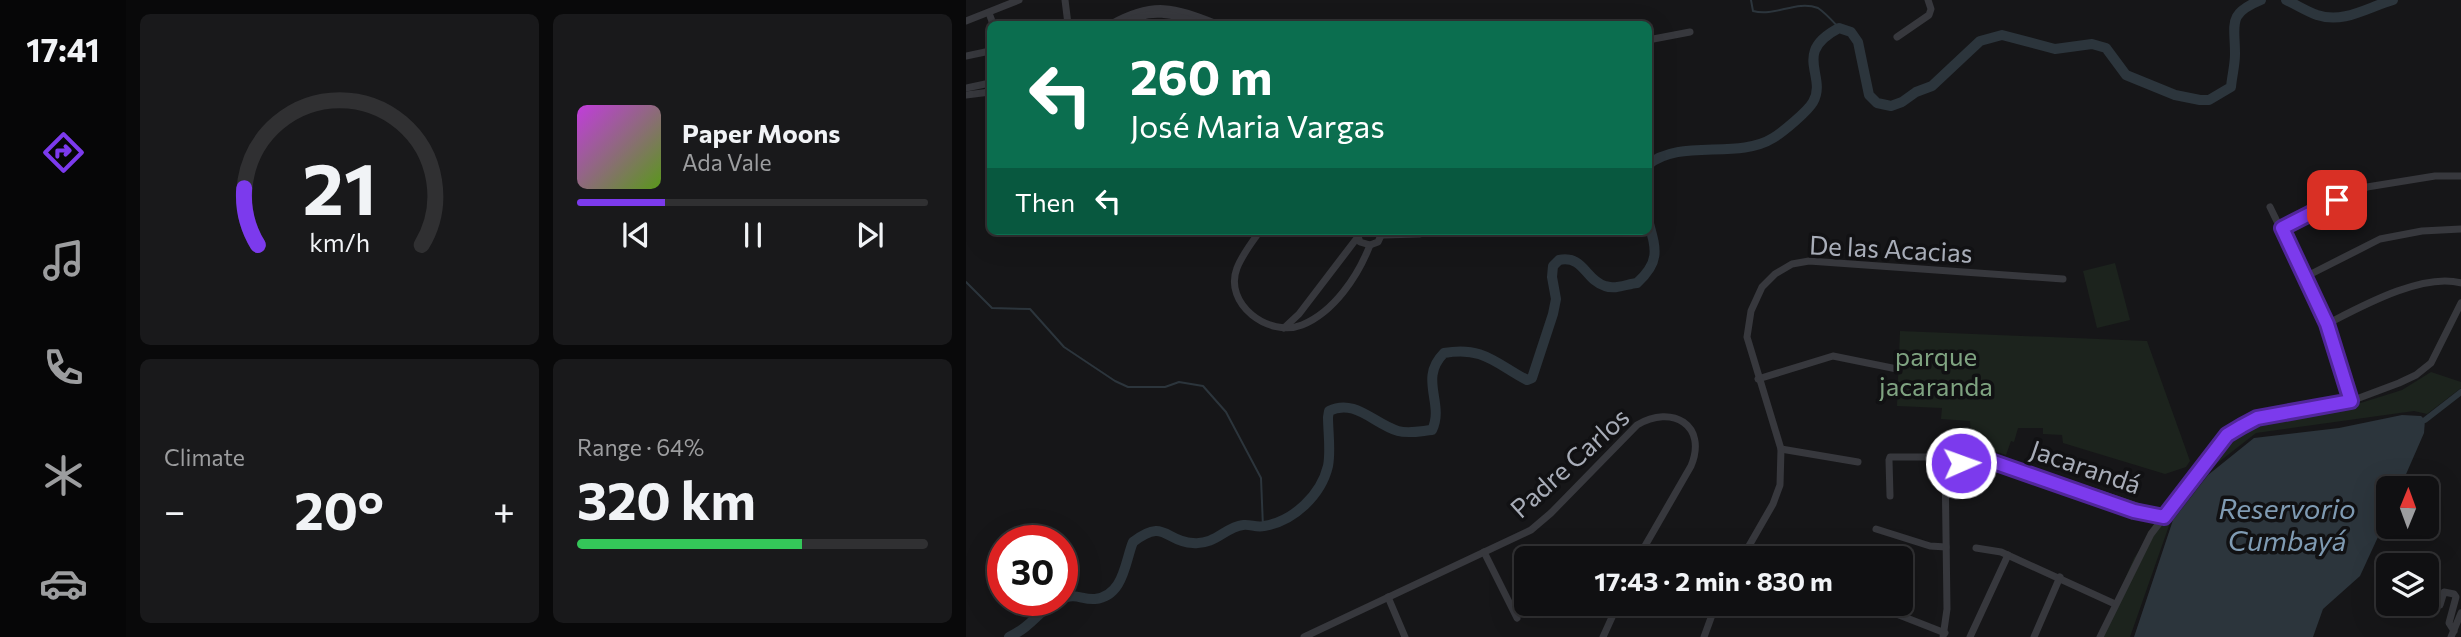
<!DOCTYPE html>
<html lang="en">
<head>
<meta charset="utf-8">
<style>
	:root { --surface:#101012; --page:#19191b; --text:#f1f3f6; --muted:#9c9d9f; --line:#303032; --accent:#7c3aed }
	body { margin:0; font-family:Commissioner,sans-serif; background:var(--page); color:var(--text); height:100vh; display:flex; flex-direction:column; font-size:26px; white-space:nowrap }
	* { box-sizing:border-box; margin:0 }
	p { font-size:23px; color:var(--muted) }
	.icon { flex:none; width:38px; height:38px; fill:none; stroke:currentColor; stroke-width:2; stroke-linecap:round; stroke-linejoin:round }
	.map { position:relative; flex:1; overflow:hidden }
	.sheet { display:flex; flex-direction:column; gap:14px; padding:14px; background:#09090a; width:840px }
	.sheet>* { flex:none }
	.guide { position:absolute; left:21px; top:21px; width:665px; height:214px; border-radius:10px; box-shadow:0 7px 28px #0002,0 0 0 2px var(--line); background:#0b6e4f; color:#fff; overflow:hidden }
	.needle { width:46px; rotate:1deg }
	.controls { position:absolute; left:1410px; top:476px; display:grid; gap:14px }
	.controls a { display:grid; place-items:center; width:63px; height:63px; border-radius:10px; background:var(--surface); box-shadow:0 7px 28px #0002,0 0 0 2px var(--line); font-size:35px }
	.speed { position:absolute; left:21px; top:525px; display:flex; gap:14px; font-size:35px; font-weight:700; text-align:center }
	.speed>* { display:grid; place-content:center; width:91px; height:91px; border-radius:50%; background:var(--surface); box-shadow:0 7px 28px #0002,0 0 0 2px var(--line); line-height:1 }
	.speed .limit { border:10px solid #d22; background:#fff; color:#111 }
	.pin { position:absolute; display:grid; place-items:center; width:60px; height:60px; color:#fff; margin:-30px; border-radius:14px; box-shadow:0 4px 10px #0006 }
	.me { position:absolute; width:77px; margin:-38px; rotate:88deg; stroke-linejoin:round; filter:drop-shadow(0 0 5px #0008) }
	.turn { display:flex; align-items:center; gap:24px; height:147px; padding:0 28px; font-size:32px }
	.turn .icon { width:91px; height:91px; stroke-width:2.5 }
	.turn b { display:block; font-size:49px; line-height:60px }
	.then { display:flex; align-items:center; height:66px; padding:0 28px; background:#0003; gap:14px; font-size:26px }
	.big { font-size:52px; font-weight:700; line-height:1.1 }
	.sheet .widget { flex:1; display:flex; flex-direction:column; justify-content:center; gap:10px; min-width:0; padding:0 24px; border-radius:10px; background:var(--page) }
	.sheet .dial { align-items:center; gap:0 }
	.dial svg { height:182px; overflow:visible; fill:none; stroke:var(--line); stroke-width:7; stroke-linecap:round; text-anchor:middle }
	.dial text { fill:var(--text); stroke:none }
	.song { display:flex; align-items:center; gap:21px }
	.cover { width:84px; height:84px; border-radius:10px; background:linear-gradient(135deg,hsl(290 70% 55%),hsl(90 70% 35%)) }
	.played { height:7px; border-radius:4px; background:linear-gradient(90deg,var(--accent) 25%,var(--line) 25%) }
	.keys { display:flex; justify-content:space-around; direction:ltr }
	.heat { display:flex; justify-content:space-between; align-items:center; font-size:38px; direction:ltr }
	.charge { height:10px; border-radius:5px; background:linear-gradient(90deg,#34c759 64%,var(--line) 0) }
	.sheet .tiles { flex:1; display:grid; gap:14px; grid-template-columns:repeat(2,1fr) }
	.trip { position:absolute; left:548px; top:546px; width:399px; height:70px; border-radius:10px; background:var(--surface); box-shadow:0 7px 28px #0002,0 0 0 2px var(--line); font-weight:700; line-height:70px; text-align:center }
	main { display:flex; flex:1; min-height:0 }
	.menu { display:flex; flex-direction:column; width:126px; justify-content:space-around; align-items:center; background:#060607; color:var(--muted) }
	.menu .icon { width:49px; height:49px }
	.menu .active { color:var(--accent) }
	.menu b { font-size:32px; color:var(--text) }
	.map>svg:first-child { display:block }
	.green { fill:#1c231d }
	.water { fill:#2c353c }
	.lines { fill:none; stroke-linecap:round; stroke-linejoin:round }
	.stream { stroke:#2c353c; stroke-width:2 }
	.canal { stroke:#2c353c; stroke-width:6 }
	.river { stroke:#2c353c; stroke-width:10 }
	.minor { stroke:#37383d; stroke-width:7 }
	.route-casing { stroke:#51269a; stroke-width:18 }
	.route { stroke:#7c3aed; stroke-width:12 }
	.labels { text-anchor:middle; dominant-baseline:central; stroke-width:7; stroke-linejoin:round; paint-order:stroke }
	.street-label { font-size:26px; fill:#a8adb8; stroke:#111113 }
	.park-label { font-size:26px; fill:#7fa381; stroke:#111113 }
	.water-label { font-size:28px; font-style:italic; fill:#7f9bb3; stroke:#111113 }
</style>
</head>
<body>
<main>
<nav class="menu">
<b>17:41</b>
<svg class="icon active" aria-label="directions" viewBox="0 0 24 24"><path d="M12 3l9 9-9 9-9-9zM9 14v-3h6M13 9l2 2-2 2"/></svg>
<svg class="icon" aria-label="music" viewBox="0 0 24 24"><path d="M9 18V5l10-2v13"/><circle cx="6" cy="18" r="3"/><circle cx="16" cy="16" r="3"/></svg>
<svg class="icon" aria-label="phone" viewBox="0 0 24 24"><path d="M5 4h4l2 5-3 2q2 4 5 5l2-3 5 2v4C11 20 4 13 5 4z"/></svg>
<svg class="icon" aria-label="climate" viewBox="0 0 24 24"><path d="M12 3v18M4 7l16 10M4 17L20 7"/></svg>
<svg class="icon" aria-label="car" viewBox="0 0 24 24"><path d="M5 17H2v-5l4-1 3-4h7l3 4 3 1v5h-3M9 17h6M6 11h13"/><circle cx="7" cy="17" r="2"/><circle cx="17" cy="17" r="2"/></svg>
</nav>
<section class="sheet">
<div class="tiles">
<div class="widget dial"><svg viewBox="0 0 100 80">
<path d="M14 69A42 42 0 1 1 86 69"/>
<path d="M14 69A42 42 0 0 1 8 44" stroke="#7c3aed"/>
<text x="50" y="56" font-size="32" font-weight="700">21</text>
<text x="50" y="72" font-size="11">km/h</text>
</svg></div>
<div class="widget">
<div class="song"><i class="cover"></i><div><b>Paper Moons</b><p>Ada Vale</p></div></div>
<div class="played"></div>
<div class="keys"><svg class="icon" aria-label="previous" viewBox="0 0 24 24"><path d="M18 5L8 12l10 7zM5 5v14"/></svg><svg class="icon" aria-label="pause" viewBox="0 0 24 24"><path d="M8 5v14M16 5v14"/></svg><svg class="icon" aria-label="next" viewBox="0 0 24 24"><path d="M6 5l10 7-10 7zM19 5v14"/></svg></div>
</div>
<div class="widget"><p>Climate</p>
<div class="heat"><a>−</a><b class="big">20°</b><a>+</a></div>
</div>
<div class="widget"><p>Range · 64%</p><b class="big">320 km</b><div class="charge"></div></div>
</div>
</section>
<div class="map">
<svg width="1495" height="637" viewBox="0 0 1495 637">
	<rect width="100%" height="100%" fill="#161618"/>
	<!-- green -->
	<g class="green">
		<polygon points="1149,263 1164,320 1131,328 1117,271"/>
		<polygon points="934,331 1181,341 1224,461 1220,467 1199,474 1097,443 1096,435 1077,434 1077,428 1052,428 1048,442 1045,441 1040,455 1005,443 1004,421 975,419 976,408 931,406"/>
		<polygon points="1465,372 1495,382 1495,388 1461,414 1448,411 1290,433 1245,468 1206,517 1164,637 1134,637 1168,558 1208,500 1264,435 1293,419 1385,406 1436,390"/>
	</g>
	<!-- water -->
	<polygon class="water" points="1436,415 1455,416 1459,420 1458,433 1434,488 1423,488 1423,513 1394,576 1357,609 1347,637 1168,637 1207,520 1242,475 1288,438 1373,428"/>
	<g class="lines">
		<!-- stream -->
		<g class="stream">
			<path d="M 785,0 L 787,11 C 809,17 830,0 852,8 C 861,14 869,24 877,32"/>
			<polyline points="0,282 26,308 64,309 98,347 149,381 162,387 199,387 213,382 237,386 260,412 295,478 297,527"/>
		</g>
		<!-- canal -->
		<polyline class="canal" points="1459,420 1495,392"/>
		<!-- river -->
		<g class="river">
			<path d="M 1320,0 C 1331,5 1340,11 1351,15 C 1378,24 1402,7 1427,0"/>
			<path d="M 682,165 C 713,138 772,160 807,138 C 817,132 842,111 847,102 C 862,76 825,53 873,28 L 885,32 L 892,42 L 903,95 L 911,103 L 925,106 L 936,102 L 950,92 L 966,86 L 1014,41 L 1036,35 L 1089,49 L 1126,44 L 1140,48 L 1160,75 L 1209,95 L 1234,100 L 1243,100 L 1265,87 C 1266,76 1269,65 1269,54 C 1269,23 1261,14 1295,0"/>
			<path d="M 96,598 C 111,593 116,600 129,599 C 158,596 159,561 167,542 C 199,517 199,542 227,543 C 250,545 259,527 277,525 C 284,524 291,528 298,526 C 328,521 355,495 362,466 C 365,451 362,432 362,417 L 363,411 C 389,398 408,424 432,431 C 443,434 455,431 466,430 C 479,403 452,379 478,353 C 517,346 529,363 561,380 L 566,378 L 587,314 L 590,299 L 586,277 L 587,266 L 593,260 C 618,255 619,280 639,286 C 649,290 661,284 671,283 C 695,261 690,249 682,220"/>
			<path d="M 43,637 C 66,626 72,612 91,600"/>
		</g>
		<!-- minor -->
		<g class="minor">
			<polyline points="99,0 102,24"/>
			<polyline points="23,13 27,24"/>
			<polyline points="0,21 53,0"/>
			<path d="M 145,24 C 188,0 207,7 251,24"/>
			<path d="M 158,24 C 182,8 209,14 235,24"/>
			<polyline points="931,37 963,15 965,9 962,0"/>
			<polyline points="682,40 724,32"/>
			<polyline points="0,56 24,51"/>
			<polyline points="0,88 24,83"/>
			<polyline points="0,95 24,92"/>
			<polyline points="1304,207 1361,324 1385,401"/>
			<polyline points="1316,228 1401,187 1469,176 1495,176"/>
			<path d="M 294,231 C 286,242 276,255 271,268 C 257,304 303,338 336,325 C 368,312 392,276 404,245"/>
			<polyline points="390,231 394,242 404,245 412,242 417,231"/>
			<polyline points="417,235 453,234 464,231"/>
			<polyline points="1339,277 1414,239 1456,231 1495,229"/>
			<path d="M 1361,324 C 1394,307 1457,272 1495,283"/>
			<polyline points="318,328 333,314 391,238"/>
			<polyline points="792,379 867,356 931,369"/>
			<circle cx="988" cy="454" r="11"/>
			<polyline points="815,449 892,462"/>
			<polyline points="998,450 1017,455"/>
			<polyline points="999,457 1019,459 1168,511 1198,517"/>
			<polyline points="1028,458 1180,509 1185,513"/>
			<polyline points="924,496 923,460 924,457 977,457"/>
			<polyline points="910,529 964,546 980,547"/>
			<polyline points="1010,548 1035,552 1149,604"/>
			<polyline points="518,552 551,618"/>
			<polyline points="776,558 807,504 814,485 815,449 781,337 785,311 796,287 809,274 826,264 843,261 1097,279"/>
			<polyline points="422,597 439,637"/>
			<polyline points="905,604 979,633"/>
			<polyline points="1474,605 1478,592 1488,594 1490,597 1483,623 1488,631"/>
			<path d="M 338,637 L 565,530 L 585,513 L 671,425 C 706,404 742,425 725,466 L 672,558"/>
			<polyline points="637,637 652,604"/>
			<polyline points="738,637 750,604"/>
			<polyline points="977,637 981,609 979,461"/>
			<polyline points="1004,637 1042,555"/>
			<polyline points="1068,637 1094,577"/>
			<polyline points="1134,637 1185,534 1261,435 1291,418 1385,401 1433,383 1450,375 1465,363 1495,303"/>
			<polyline points="1485,637 1495,613"/>
		</g>
	</g>
	<g class="lines">
		<!-- route casing -->
		<g class="route-casing">
			<polyline id="route" points="995,463 999,457 1019,459 1168,511 1198,517 1261,435 1276,426 1291,418 1385,401 1361,324 1316,228 1371,200"/>
		</g>
		<!-- route -->
		<use href="#route" class="route"/>
	</g>
	<g class="labels">
		<!-- street labels -->
		<g class="street-label">
			<text transform="translate(925 248) rotate(3)">De las Acacias</text>
			<text transform="translate(603 462) rotate(-42)">Padre Carlos</text>
			<text transform="translate(1120 466) rotate(19)">Jacarandá</text>
		</g>
		<!-- park labels -->
		<g class="park-label">
			<text x="970" y="355">parque<tspan x="970" dy="30">jacaranda</tspan></text>
		</g>
		<!-- water labels -->
		<g class="water-label">
			<text x="1321" y="508">Reservorio<tspan x="1321" dy="32">Cumbayá</tspan></text>
		</g>
	</g>
</svg>
<div class="controls">
<a><svg class="needle" viewBox="-14 -14 28 28"><path d="M0-13l5 13h-10z" fill="#e53935"/><path d="M0 13l5-13h-10z" fill="#9c9d9f"/></svg></a>
<a><svg class="icon" aria-label="layers" viewBox="0 0 24 24"><path d="M12 4l9 5-9 5-9-5zM3 14l9 5 9-5"/></svg></a>
</div>
<div class="speed"><div class="limit">30</div></div>
<div class="pin" style="left:1371px;top:200px;background:#d93025"><svg class="icon" aria-label="arrive" viewBox="0 0 24 24"><path d="M6 21V4h12l-3 4 3 4H6"/></svg></div>
<svg class="me" style="left:995px;top:463px" viewBox="-20 -20 40 40"><circle r="17" fill="#7c3aed" stroke="#fff" stroke-width="3"/><path d="M0-11L8 9 0 5-8 9z" fill="#fff"/></svg>
<div class="trip">17:43 · 2 min · 830 m</div>
<div class="guide">
<div class="turn"><svg class="icon" aria-label="left" viewBox="0 0 24 24"><path d="M17 20v-9H6M10 6l-5 5 5 5"/></svg><div><b>260 m</b>José Maria Vargas</div></div>
<div class="then">Then<svg class="icon" aria-label="left" viewBox="0 0 24 24"><path d="M17 20v-9H6M10 6l-5 5 5 5"/></svg></div>
</div>
</div>
</main>
</body>
</html>
